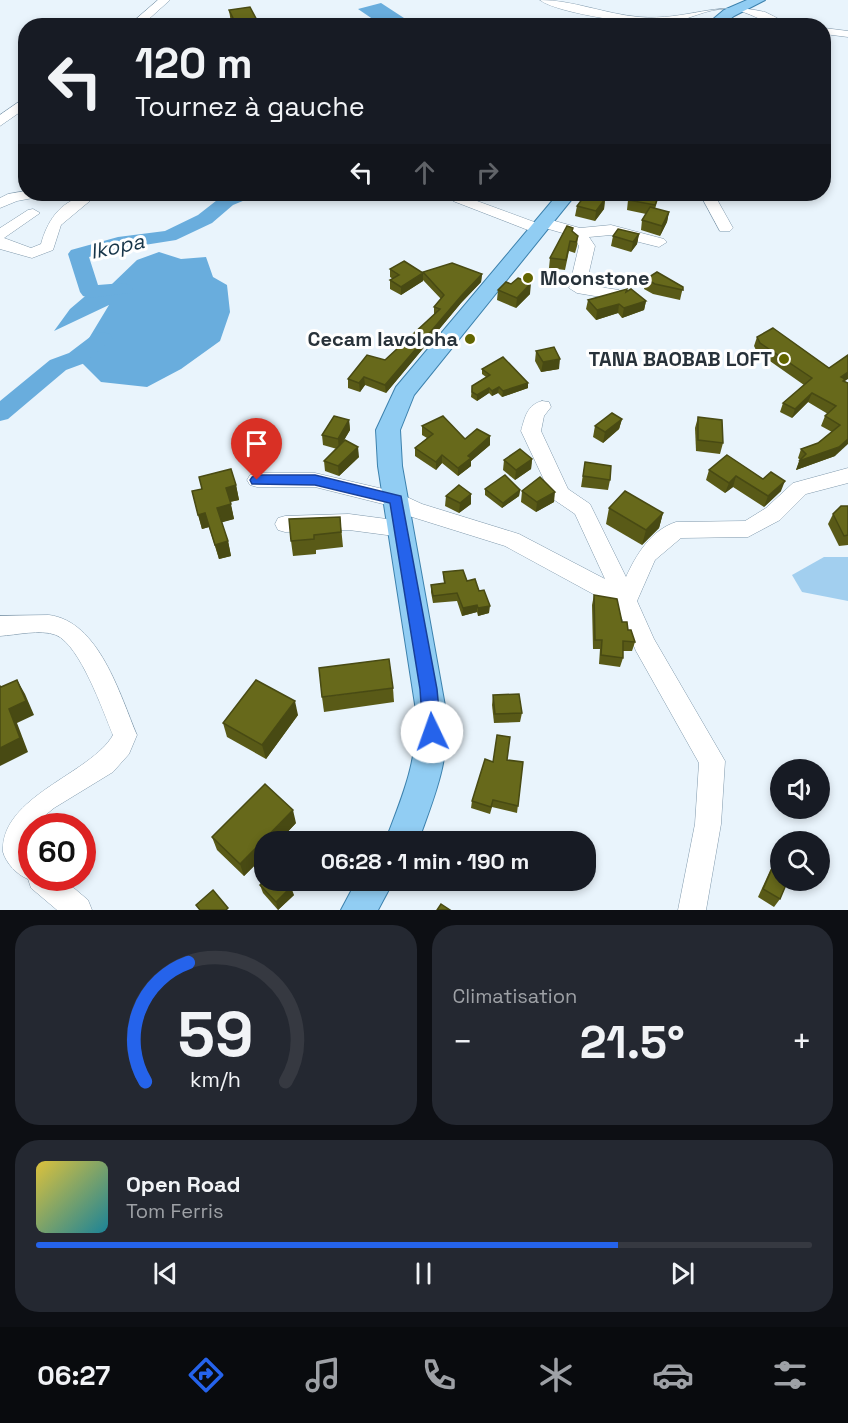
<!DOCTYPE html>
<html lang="fr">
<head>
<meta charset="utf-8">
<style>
	:root { --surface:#171b24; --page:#242831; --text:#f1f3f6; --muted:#9ea1a6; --line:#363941; --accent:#2563eb }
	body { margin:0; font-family:"Space Grotesk",sans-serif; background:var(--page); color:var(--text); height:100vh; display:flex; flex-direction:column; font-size:22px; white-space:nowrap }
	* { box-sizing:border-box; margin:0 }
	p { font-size:20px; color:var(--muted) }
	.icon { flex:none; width:33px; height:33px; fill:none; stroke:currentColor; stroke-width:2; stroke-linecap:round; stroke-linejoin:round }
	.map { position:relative; height:910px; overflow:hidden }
	.panel { display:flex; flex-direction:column; gap:15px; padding:15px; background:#0d0f14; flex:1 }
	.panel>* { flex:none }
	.guide { position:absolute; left:18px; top:18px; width:813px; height:183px; border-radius:24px; box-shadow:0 3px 9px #0003; background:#171b24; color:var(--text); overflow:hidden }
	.buttons { position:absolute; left:770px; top:759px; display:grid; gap:12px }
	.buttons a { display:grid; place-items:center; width:60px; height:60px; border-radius:50%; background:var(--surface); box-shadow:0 3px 9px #0003; font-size:30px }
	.speed { position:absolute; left:18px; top:813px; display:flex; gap:12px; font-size:30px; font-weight:700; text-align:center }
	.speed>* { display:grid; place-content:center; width:78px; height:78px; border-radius:50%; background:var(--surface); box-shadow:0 3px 9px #0003; line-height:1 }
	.speed .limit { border:9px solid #d22; background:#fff; color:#111 }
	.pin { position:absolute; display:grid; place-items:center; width:51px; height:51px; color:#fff; margin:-62px -26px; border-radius:50% 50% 50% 0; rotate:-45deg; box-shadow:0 0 6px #0007 }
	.pin .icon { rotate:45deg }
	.me { position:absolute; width:66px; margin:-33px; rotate:357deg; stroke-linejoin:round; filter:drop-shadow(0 0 4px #0008) }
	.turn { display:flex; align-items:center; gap:21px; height:126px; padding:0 18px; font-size:27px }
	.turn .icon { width:78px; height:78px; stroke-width:2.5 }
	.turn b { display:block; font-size:42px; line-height:51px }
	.lanes { display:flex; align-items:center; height:57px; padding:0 18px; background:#0003; justify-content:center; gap:30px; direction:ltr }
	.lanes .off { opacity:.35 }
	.big { font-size:45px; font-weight:700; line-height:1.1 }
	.panel .widget { flex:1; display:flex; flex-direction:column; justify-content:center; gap:9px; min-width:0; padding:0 21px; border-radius:24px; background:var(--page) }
	.panel .dial { align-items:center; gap:0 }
	.dial svg { height:156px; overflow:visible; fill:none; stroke:var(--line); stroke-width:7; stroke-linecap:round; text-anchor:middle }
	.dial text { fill:var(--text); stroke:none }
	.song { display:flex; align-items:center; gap:18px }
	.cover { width:72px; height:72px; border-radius:9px; background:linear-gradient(135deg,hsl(50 70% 55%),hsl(190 70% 35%)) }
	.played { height:6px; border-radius:3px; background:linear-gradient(90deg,var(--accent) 75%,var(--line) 75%) }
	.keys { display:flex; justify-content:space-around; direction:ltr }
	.heat { display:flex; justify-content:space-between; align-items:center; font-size:33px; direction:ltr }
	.panel .tiles { flex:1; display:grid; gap:15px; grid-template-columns:1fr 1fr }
	.widget:last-child { grid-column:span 2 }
	.trip { position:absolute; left:254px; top:831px; width:342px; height:60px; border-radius:24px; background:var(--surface); box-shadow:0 3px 9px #0003; font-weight:700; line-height:60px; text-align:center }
	.menu { display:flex; height:96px; justify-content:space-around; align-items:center; background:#090b0e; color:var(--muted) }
	.menu .icon { width:42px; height:42px }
	.menu .current { color:var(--accent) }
	.menu b { font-size:27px; color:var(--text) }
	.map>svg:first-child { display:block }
	.green { fill:#a2cfef }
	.water { fill:#69addd }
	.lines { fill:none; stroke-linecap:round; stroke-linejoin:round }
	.river { fill:#69addd; fill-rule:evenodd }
	.minor-casing { stroke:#8099ac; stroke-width:1 }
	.major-casing { stroke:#3c81ad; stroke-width:2 }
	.minor { fill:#fff; fill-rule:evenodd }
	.major { fill:#91cdf3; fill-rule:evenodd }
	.wall { fill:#595a17 }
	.shaded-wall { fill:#484a13 }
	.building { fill:#67691b; stroke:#484a13; stroke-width:1.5 }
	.route { fill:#2563eb; stroke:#184099; stroke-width:1.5 }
	.poi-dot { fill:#626500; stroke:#fff; stroke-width:2 }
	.labels { text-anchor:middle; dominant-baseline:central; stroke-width:6; stroke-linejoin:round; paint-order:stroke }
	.poi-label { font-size:20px; font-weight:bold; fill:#28323a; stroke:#fff; text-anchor:end }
	.water-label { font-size:21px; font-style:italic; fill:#173549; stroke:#fff }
</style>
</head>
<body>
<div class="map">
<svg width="848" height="910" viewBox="0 0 848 910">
	<rect width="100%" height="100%" fill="#e9f4fc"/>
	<!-- green -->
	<polygon class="green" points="824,557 848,557 848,601 802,592 792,575"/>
	<!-- water -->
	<g class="water">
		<polygon points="381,3 404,18 380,24 358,9"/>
		<polygon points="159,252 181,259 206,257 213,277 227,285 230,312 220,341 181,369 147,387 101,382 77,358 109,305 54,331 70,309 90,292 112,284 137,260"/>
	</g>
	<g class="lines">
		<!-- river -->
		<g class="river">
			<polygon points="230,194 253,194 250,198 233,205 212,223 176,240 119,249 89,257 98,285 123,283 130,285 133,289 130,293 90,298 83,296 80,292 68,254 71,250 118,237 165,231 198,215 221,197"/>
			<polygon points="102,332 110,334 113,339 85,363 66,370 8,419 0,421 0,401 50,360 69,353 94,334"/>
		</g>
		<!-- minor casing -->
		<g class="minor-casing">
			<g id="minor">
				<polygon points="158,0 170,0 141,26 128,26"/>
				<path d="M 540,0 C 573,0 605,14 639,17 C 688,21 714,0 765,12 C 773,16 782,20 788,26 C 764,26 751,10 727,9 C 707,8 689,20 669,23 C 647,27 555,13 540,0 Z"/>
				<polygon points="824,28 848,31 848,37 824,34"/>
				<polygon points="26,97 26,108 0,126 0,115"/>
				<polygon points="26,191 26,194 35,195 33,198 17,201 0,208 0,198 8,194"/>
				<polygon points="458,194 537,223 544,218 580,228 611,225 664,239 667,242 659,247 611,235 589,237 595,246 586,285 619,290 621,294 613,299 577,293 569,288 579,246 573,236 545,228 543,232 533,232 453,201 451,198 453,195"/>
				<polygon points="700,194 714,194 733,228 730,231 720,231"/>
				<path d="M 84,196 L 91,200 L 61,225 L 53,250 L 32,258 L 0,249 L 0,228 L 28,210 L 33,209 L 40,213 L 4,238 L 31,248 L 41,244 C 47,222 59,202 84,196 Z"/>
				<path d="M 542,401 L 549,402 L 551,407 L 544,416 L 541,431 L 568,489 L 590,504 L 626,577 C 636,555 651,530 676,522 L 745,521 L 766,508 L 793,483 L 848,468 L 848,483 L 806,494 L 780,520 L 748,537 L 681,538 L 655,560 L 637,601 L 654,639 L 725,761 L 721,824 L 706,910 L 678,910 L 695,824 L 699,763 L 636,651 L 617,607 L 505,546 L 409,516 L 391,506 L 315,487 L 257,487 L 250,485 L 247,480 L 250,475 L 257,473 L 315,473 L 396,492 L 422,504 L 519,534 L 605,579 L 575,514 L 553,499 L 521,431 C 525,417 527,405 542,401 Z"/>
				<polygon points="349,514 402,521 409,523 412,529 409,535 402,537 349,530 285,532 278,530 275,524 278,518 285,516"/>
				<path d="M 49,615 C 99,621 120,695 137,735 L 129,754 L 113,772 L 54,808 L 32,826 L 25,837 L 32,847 L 32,878 L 62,878 L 88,900 L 92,910 L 57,910 L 31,888 L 28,879 C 17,875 6,863 3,852 C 0,796 91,774 113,735 C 103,711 80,645 56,635 C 40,629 17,635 0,636 L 0,616 Z"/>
			</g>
		</g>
		<!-- major casing -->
		<g class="major-casing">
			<g id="major">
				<polygon points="747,0 765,0 734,16 721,26 705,26 724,10"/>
				<path d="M 558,194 L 576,194 L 414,395 L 400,430 L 402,466 L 447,717 C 448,766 434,797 418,842 L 385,842 C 402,797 416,766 417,717 L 378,466 L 376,430 L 396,387 Z"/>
				<polygon points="357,880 394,880 378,910 341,910"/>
			</g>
		</g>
		<!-- minor -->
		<use href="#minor" class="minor"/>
		<!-- major -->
		<use href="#major" class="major"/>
	</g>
	<!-- wall -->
	<g class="wall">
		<polygon points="229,10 260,26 232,26 231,23"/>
		<polygon points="518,194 539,194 531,200 518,196"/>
		<polygon points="659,195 655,209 669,212 667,222 660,236 641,230 642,220 646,214 627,210 628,200"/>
		<polygon points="605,199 604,209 595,221 575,216 577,206"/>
		<polygon points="572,231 578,236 577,246 575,253 569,251 565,270 549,268 550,258"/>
		<polygon points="639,234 637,244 631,252 611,246 613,236"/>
		<polygon points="390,269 423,281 401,295 390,289 390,280 393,279 390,277"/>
		<polygon points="423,272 482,274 481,282 461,303 386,393 365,385 360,392 348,388 348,379 385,360 434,315 434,307 441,299 423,280"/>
		<polygon points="646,279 683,287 680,300 653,294 644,289"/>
		<polygon points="498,290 530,294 516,308 497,300"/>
		<polygon points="627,292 646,301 644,310 622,318 618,313 596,320 586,309 588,300"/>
		<polygon points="757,337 848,383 835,456 796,470 800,460 798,458 801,449 818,443 832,432 821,426 825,416 828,414 808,402 792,418 780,412 783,403 804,385 757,352 754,346"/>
		<polygon points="536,351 559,369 541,372 535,361"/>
		<polygon points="482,369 528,388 502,397 498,393 492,396 489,393 477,401 471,397 472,386 486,377 482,374"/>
		<polygon points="698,417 723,443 720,454 696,451 695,428"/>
		<polygon points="622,419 619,429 603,443 593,437 595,426"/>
		<polygon points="349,420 350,430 342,443 359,457 339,476 325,471 324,461 337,449 323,445 322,435"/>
		<polygon points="422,426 465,439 490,436 490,445 471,461 471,466 458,476 442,463 436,470 415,456 415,448 427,438 422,435"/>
		<polygon points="532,459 531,469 515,480 503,470 504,460"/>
		<polygon points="585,462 610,480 608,490 581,487"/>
		<polygon points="709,470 763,479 781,491 764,507 733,487 725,493 706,480"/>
		<polygon points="199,477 236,485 239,500 230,502 234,519 221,522 228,541 231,556 219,559 209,527 202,529 192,491 202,489"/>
		<polygon points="485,489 520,490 519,496 502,508 485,495"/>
		<polygon points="522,491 554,502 536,512 521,502"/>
		<polygon points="471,494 471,504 459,513 445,506 446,496"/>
		<polygon points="848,506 848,545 839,546 828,524 833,514"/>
		<polygon points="609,508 663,513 659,528 642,545 606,524"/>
		<polygon points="340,517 343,547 316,550 316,554 293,556 291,541"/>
		<polygon points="443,572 467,581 489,613 478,616 477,612 462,616 457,601 433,603 431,592 431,585 444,584"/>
		<polygon points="594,595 622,622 628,630 635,642 632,651 623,651 623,658 620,667 599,664 600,649 593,649 592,605"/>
		<polygon points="393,688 394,702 324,712 322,697"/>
		<polygon points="493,695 522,713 520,722 494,723 492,705"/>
		<polygon points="298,715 266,759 227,737 223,723"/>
		<polygon points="507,760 523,762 517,813 492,807 490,814 471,808 472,801 493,762"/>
		<polygon points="296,823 278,842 264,842 264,856 244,876 217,850 212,837"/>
		<polygon points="778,855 780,899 774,907 758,897 773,864"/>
		<polygon points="460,880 481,880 476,890"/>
		<polygon points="260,885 294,895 278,910 263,893"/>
	</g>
	<!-- shaded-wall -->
	<g class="shaded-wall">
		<polygon points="532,194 539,194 531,200"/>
		<polygon points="605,199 604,209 595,221 596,211"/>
		<polygon points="669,212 667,222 660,236 662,226"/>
		<polygon points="639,234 637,244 631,252 633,242"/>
		<polygon points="423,273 423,281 401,295 401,287"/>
		<polygon points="482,274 481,282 461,303 386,393 385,385 462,295"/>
		<polygon points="531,283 530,294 516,308 517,298"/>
		<polygon points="646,301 644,310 622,318 624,308"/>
		<polygon points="619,304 618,313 596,320 597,310"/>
		<polygon points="560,359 559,369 541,372 543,362"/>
		<polygon points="848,372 848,379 845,381 842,388 841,377"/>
		<polygon points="364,377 365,385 360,392 359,383"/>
		<polygon points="528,383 528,388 502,397 503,391"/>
		<polygon points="499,387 498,393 492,396 492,391"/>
		<polygon points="489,388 489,393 477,401 477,395"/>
		<polygon points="812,393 808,402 792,418 795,409"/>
		<polygon points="622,419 619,429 603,443 605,432"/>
		<polygon points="349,420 350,430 339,449 338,439"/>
		<polygon points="490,436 490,445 471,461 471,466 458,476 458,468 468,456"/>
		<polygon points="848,439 848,444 835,456 796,470 799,461"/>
		<polygon points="358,447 359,457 339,476 338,466"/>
		<polygon points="442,455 442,463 436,470 436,462"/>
		<polygon points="532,459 531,469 515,480 516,470"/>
		<polygon points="736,476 733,487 725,493 729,483"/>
		<polygon points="785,481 781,491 764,507 768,496"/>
		<polygon points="236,485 239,500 229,502 226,488"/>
		<polygon points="520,490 519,496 502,508 503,503"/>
		<polygon points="555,492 554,502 536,512 537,502"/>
		<polygon points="471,494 471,504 459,513 460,503"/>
		<polygon points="231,504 234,519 220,523 217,508"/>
		<polygon points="205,513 209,527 202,529 198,515"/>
		<polygon points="663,513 659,528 642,545 646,530"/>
		<polygon points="228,541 231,556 219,559 215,545"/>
		<polygon points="477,605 477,612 462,616 463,608"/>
		<polygon points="490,606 489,613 478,616 478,608"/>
		<polygon points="17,680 25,694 34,715 17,723 28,752 0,766 0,748 9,709"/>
		<polygon points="295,701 298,715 266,759 262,745"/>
		<polygon points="293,810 296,823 278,842 264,842 264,856 244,876 240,864"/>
		<polygon points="477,880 481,880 476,890 477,882"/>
		<polygon points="291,887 294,895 278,910 276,902"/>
	</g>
	<!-- building -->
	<g class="building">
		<polygon points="250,7 260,26 237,26 229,10"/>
		<polygon points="586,194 605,199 596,211 577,206"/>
		<polygon points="631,194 652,194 659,195 655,205 628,200"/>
		<polygon points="650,207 669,212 662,226 642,220"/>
		<polygon points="567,226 573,228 572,231 578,236 576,242 570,241 566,260 550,258"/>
		<polygon points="618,229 639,234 633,242 613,236"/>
		<polygon points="404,261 423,273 401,287 390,280 399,275 390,269"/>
		<polygon points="452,263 482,274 462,295 385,385 364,377 359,383 348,379 367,355 385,360 440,309 434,307 444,295 423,272"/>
		<polygon points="657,272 683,287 683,290 655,284 646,279"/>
		<polygon points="518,278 531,283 517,298 498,290 506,282 511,284"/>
		<polygon points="627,289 626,292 631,289 646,301 624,308 619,304 597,310 588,300"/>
		<polygon points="773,328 829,368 848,355 848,372 841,377 845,379 843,381 848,383 848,439 839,447 799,461 806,454 801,449 818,443 840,425 825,416 836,406 812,393 795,409 783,403 812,378 760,343 757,337"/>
		<polygon points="554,347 560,359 543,362 536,351"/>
		<polygon points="503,357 528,383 503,391 499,387 492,391 489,388 477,395 472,392 472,386 490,375 482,369"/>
		<polygon points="612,413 622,419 605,432 595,426"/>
		<polygon points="334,416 349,420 338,439 322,435"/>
		<polygon points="443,416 465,439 477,429 490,436 468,456 471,458 458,468 442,455 436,462 415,448 433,434 422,426"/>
		<polygon points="698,417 722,420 723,443 698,440"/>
		<polygon points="345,440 358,447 338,466 324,461"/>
		<polygon points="520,449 532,459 516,470 504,460"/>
		<polygon points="727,455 763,479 771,472 785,481 768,496 736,476 729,483 709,470"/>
		<polygon points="585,462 611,466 610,480 583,476"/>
		<polygon points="231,469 236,485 226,488 231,504 217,508 228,541 215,545 205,513 198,515 192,491 202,489 199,477"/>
		<polygon points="505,475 520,490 503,503 485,489"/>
		<polygon points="540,477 555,492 537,502 522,491"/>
		<polygon points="459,485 471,494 460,503 446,496"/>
		<polygon points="625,491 663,513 646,530 609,508"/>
		<polygon points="841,506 848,506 848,535 844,536 833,514"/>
		<polygon points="340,517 341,532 314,535 314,539 291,541 289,519"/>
		<polygon points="463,570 467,581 475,579 479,591 484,590 490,606 478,608 477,605 463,608 457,593 433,596 431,585 445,583 443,572"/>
		<polygon points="594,595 617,599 622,622 627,622 628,630 631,630 635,642 623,641 623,658 601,655 602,640 595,640"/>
		<polygon points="389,659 393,688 322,697 319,668"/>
		<polygon points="17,680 26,701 9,709 20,738 0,748 0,686 1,687"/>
		<polygon points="256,680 295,701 262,745 223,723"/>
		<polygon points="519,694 522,713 495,714 493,695"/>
		<polygon points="497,735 510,737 507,760 523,762 518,806 493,800 491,807 472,801 485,759 493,762"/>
		<polygon points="265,784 293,810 240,864 212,837"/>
		<polygon points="474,835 485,842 470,842"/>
		<polygon points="778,855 780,857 780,880 788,880 780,899 763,889"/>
		<polygon points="265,880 286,880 291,887 276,902 260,885"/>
		<polygon points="213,890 228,908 226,910 200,910 196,905"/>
		<polygon points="441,904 450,910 437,910"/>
	</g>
	<!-- route -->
	<polygon class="route" points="257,475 315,475 401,496 437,689 441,732 438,737 432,739 426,737 423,732 420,689 390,503 315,485 252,484 250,480 252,477"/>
	<!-- markers -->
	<g class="poi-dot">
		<circle cx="528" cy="278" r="6"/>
		<circle cx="470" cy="339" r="6"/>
		<circle cx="784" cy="359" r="6"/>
	</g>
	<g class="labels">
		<!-- poi labels -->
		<g class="poi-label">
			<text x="540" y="278" text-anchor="start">Moonstone</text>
			<text x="458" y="339">Cecam Iavoloha</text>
			<text x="772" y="359">TANA BAOBAB LOFT</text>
		</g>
		<!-- water labels -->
		<g class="water-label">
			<text transform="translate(117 246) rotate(-12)">Ikopa</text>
		</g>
	</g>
</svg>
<div class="buttons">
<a><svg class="icon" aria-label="sound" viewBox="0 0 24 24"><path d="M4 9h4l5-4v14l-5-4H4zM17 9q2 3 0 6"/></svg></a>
<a><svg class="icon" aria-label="search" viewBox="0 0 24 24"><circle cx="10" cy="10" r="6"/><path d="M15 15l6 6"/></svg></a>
</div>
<div class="speed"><div class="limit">60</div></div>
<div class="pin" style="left:257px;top:480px;background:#d93025"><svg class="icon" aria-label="arrive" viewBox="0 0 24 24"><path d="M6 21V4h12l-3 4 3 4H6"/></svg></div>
<svg class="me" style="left:432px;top:732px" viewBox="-20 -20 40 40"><circle r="19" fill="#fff"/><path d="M0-13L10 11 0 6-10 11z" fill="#2563eb"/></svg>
<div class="trip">06:28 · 1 min · 190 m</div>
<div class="guide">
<div class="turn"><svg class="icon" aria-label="left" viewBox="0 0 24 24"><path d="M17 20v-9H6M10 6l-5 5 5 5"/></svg><div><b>120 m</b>Tournez à gauche</div></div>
<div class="lanes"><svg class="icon" aria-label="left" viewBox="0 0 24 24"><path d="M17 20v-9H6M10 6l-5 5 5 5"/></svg><svg class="icon off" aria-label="ahead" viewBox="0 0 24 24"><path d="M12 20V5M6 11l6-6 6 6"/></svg><svg class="icon off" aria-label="right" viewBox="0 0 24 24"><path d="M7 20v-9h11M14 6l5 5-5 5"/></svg></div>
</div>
</div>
<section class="panel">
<div class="tiles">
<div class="widget dial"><svg viewBox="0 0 100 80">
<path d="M14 69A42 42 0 1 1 86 69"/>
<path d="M14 69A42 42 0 0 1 36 8" stroke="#2563eb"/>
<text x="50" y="56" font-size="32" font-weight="700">59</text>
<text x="50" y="72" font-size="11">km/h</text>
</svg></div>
<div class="widget"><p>Climatisation</p>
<div class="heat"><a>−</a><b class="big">21.5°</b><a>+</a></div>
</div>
<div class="widget">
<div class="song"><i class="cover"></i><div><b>Open Road</b><p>Tom Ferris</p></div></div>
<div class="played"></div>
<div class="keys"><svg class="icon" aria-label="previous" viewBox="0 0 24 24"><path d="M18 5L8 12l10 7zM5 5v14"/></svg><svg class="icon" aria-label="pause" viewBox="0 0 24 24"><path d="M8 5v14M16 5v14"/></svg><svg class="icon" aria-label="next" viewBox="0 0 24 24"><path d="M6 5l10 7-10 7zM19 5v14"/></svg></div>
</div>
</div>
</section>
<nav class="menu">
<b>06:27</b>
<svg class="icon current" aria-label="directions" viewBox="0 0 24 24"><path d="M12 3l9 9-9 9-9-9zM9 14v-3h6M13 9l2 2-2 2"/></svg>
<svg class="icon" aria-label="music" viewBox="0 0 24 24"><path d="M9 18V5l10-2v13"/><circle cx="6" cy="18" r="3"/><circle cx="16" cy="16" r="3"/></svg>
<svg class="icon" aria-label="phone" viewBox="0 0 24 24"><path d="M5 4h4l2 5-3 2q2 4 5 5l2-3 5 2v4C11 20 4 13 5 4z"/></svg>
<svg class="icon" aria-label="climate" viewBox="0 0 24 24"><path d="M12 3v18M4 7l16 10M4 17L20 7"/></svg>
<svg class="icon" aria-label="car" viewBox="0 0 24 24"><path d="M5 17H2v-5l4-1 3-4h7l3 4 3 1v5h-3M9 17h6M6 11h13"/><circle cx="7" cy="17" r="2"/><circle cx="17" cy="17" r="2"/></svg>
<svg class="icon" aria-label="filters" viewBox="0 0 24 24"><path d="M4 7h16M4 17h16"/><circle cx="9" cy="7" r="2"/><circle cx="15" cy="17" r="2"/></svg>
</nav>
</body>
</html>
